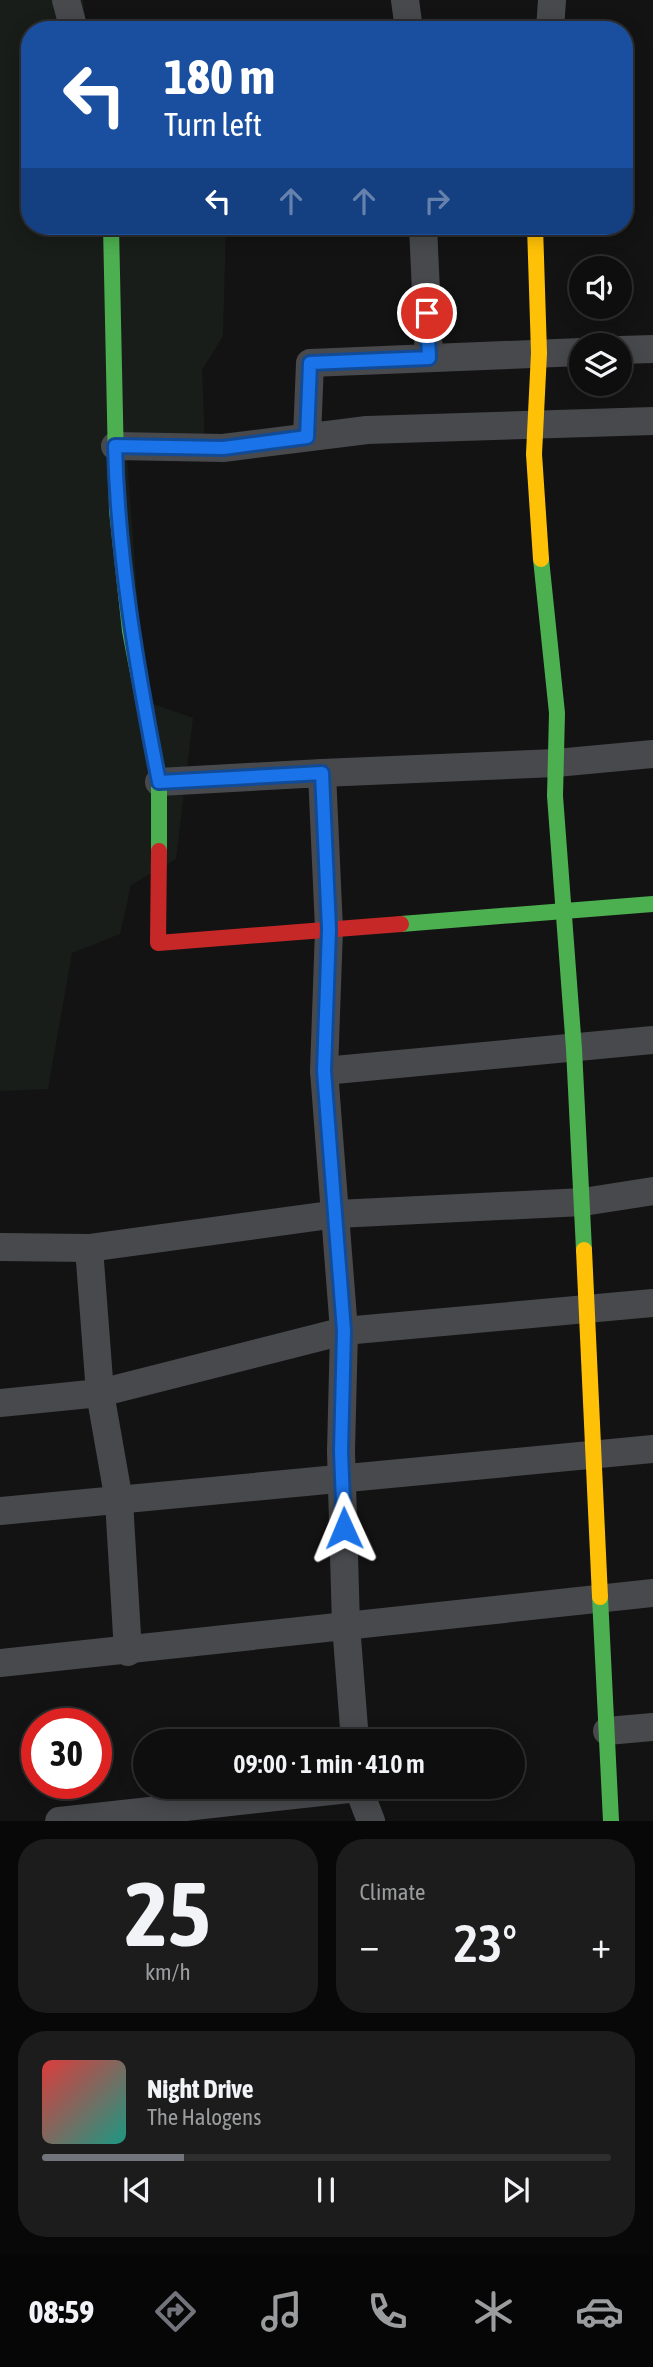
<!DOCTYPE html>
<html lang="en">
<head>
<meta charset="utf-8">
<style>
	:root { --surface:#0e0e0e; --page:#1c1c1c; --text:#f1f3f6; --muted:#9b9c9e; --line:#2e2e2e; --accent:#72747c }
	body { margin:0; font-family:"Asap Condensed",sans-serif; background:var(--page); color:var(--text); height:100vh; display:flex; flex-direction:column; font-size:26px; white-space:nowrap }
	* { box-sizing:border-box; margin:0 }
	p { font-size:23px; color:var(--muted) }
	.icon { flex:none; width:38px; height:38px; fill:none; stroke:currentColor; stroke-width:2; stroke-linecap:round; stroke-linejoin:round }
	.map { position:relative; height:1821px; overflow:hidden }
	.sheet { display:flex; flex-direction:column; gap:18px; padding:18px; background:#080808; flex:1 }
	.sheet>* { flex:none }
	.guide { position:absolute; left:21px; top:21px; width:612px; height:214px; border-radius:28px; box-shadow:0 4px 18px #0003,0 0 0 2px var(--line); background:#1a4fa0; color:#fff; overflow:hidden }
	.fabs { position:absolute; left:569px; top:256px; display:grid; gap:14px }
	.fabs a { display:grid; place-items:center; width:63px; height:63px; border-radius:50%; background:var(--surface); box-shadow:0 4px 18px #0003,0 0 0 2px var(--line); font-size:35px }
	.speed { position:absolute; left:21px; top:1708px; display:flex; gap:14px; font-size:35px; font-weight:700; text-align:center }
	.speed>* { display:grid; place-content:center; width:91px; height:91px; border-radius:50%; background:var(--surface); box-shadow:0 4px 18px #0003,0 0 0 2px var(--line); line-height:1 }
	.speed .limit { border:10px solid #d22; background:#fff; color:#111 }
	.pin { position:absolute; display:grid; place-items:center; width:60px; height:60px; color:#fff; margin:-30px; border:4px solid #fff; border-radius:50%; box-shadow:0 2px 7px #0007 }
	.me { position:absolute; width:77px; margin:-38px; rotate:359deg; stroke-linejoin:round; filter:drop-shadow(0 0 5px #0008) }
	.turn { display:flex; align-items:center; gap:24px; height:147px; padding:0 28px; font-size:32px }
	.turn .icon { width:91px; height:91px; stroke-width:2.5 }
	.turn b { display:block; font-size:49px; line-height:60px }
	.lanes { display:flex; align-items:center; height:66px; padding:0 28px; background:#0003; justify-content:center; gap:35px; direction:ltr }
	.lanes .off { opacity:.35 }
	.big { font-size:52px; font-weight:600; line-height:1.1 }
	.sheet .widget { flex:1; display:flex; flex-direction:column; justify-content:center; gap:10px; min-width:0; padding:0 24px; border-radius:28px; background:var(--page) }
	.sheet .dial { align-items:center; gap:0 }
	.dial b { font-size:91px; line-height:1 }
	.song { display:flex; align-items:center; gap:21px }
	.cover { width:84px; height:84px; border-radius:10px; background:linear-gradient(135deg,hsl(0 70% 55%),hsl(170 70% 35%)) }
	.played { height:7px; border-radius:4px; background:linear-gradient(90deg,var(--accent) 25%,var(--line) 25%) }
	.keys { display:flex; justify-content:space-around; direction:ltr }
	.heat { display:flex; justify-content:space-between; align-items:center; font-size:38px; direction:ltr }
	.sheet .tiles { flex:1; display:grid; gap:18px; grid-template-columns:1fr 1fr }
	.widget:last-child { grid-column:span 2 }
	.trip { position:absolute; left:133px; top:1729px; width:392px; height:70px; border-radius:35px; background:var(--surface); box-shadow:0 4px 18px #0003,0 0 0 2px var(--line); font-weight:600; line-height:70px; text-align:center }
	.tabs { display:flex; height:112px; justify-content:space-around; align-items:center; background:#060606; color:var(--muted) }
	.tabs .icon { width:49px; height:49px }
	.tabs .current { color:var(--accent) }
	.tabs b { font-size:32px; color:var(--text) }
	.map>svg:first-child { display:block }
	.green { fill:#181d19 }
	.lines { fill:none; stroke-linecap:round; stroke-linejoin:round }
	.street { stroke:#48494c; stroke-width:28 }
	.fast { stroke:#4caf50; stroke-width:16 }
	.slow { stroke:#ffc107; stroke-width:16 }
	.jam { stroke:#c62828; stroke-width:16 }
	.route-casing { stroke:#114b97; stroke-width:18 }
	.route { stroke:#1a73e8; stroke-width:12 }
</style>
</head>
<body>
<div class="map">
<svg width="653" height="1821" viewBox="0 0 653 1821">
	<rect width="100%" height="100%" fill="#131313"/>
	<!-- green -->
	<polygon class="green" points="0,0 83,0 87,30 30,30 30,226 226,226 223,336 202,370 205,446 127,457 145,701 193,718 176,859 131,885 120,934 72,953 48,1089 0,1091"/>
	<g class="lines">
		<!-- street -->
		<g class="street">
			<polyline points="66,0 74,30"/>
			<polyline points="405,0 409,30"/>
			<polyline points="550,30 552,0"/>
			<polyline points="423,226 429,358"/>
			<polyline points="620,350 653,349"/>
			<polyline points="307,437 310,363 581,352"/>
			<polyline points="115,446 223,448 367,430 653,421"/>
			<polyline points="322,773 556,763 653,754"/>
			<polyline points="159,782 322,773 329,929 324,1071 344,1331 341,1451 346,1625 355,1741"/>
			<polyline points="324,1071 653,1040"/>
			<polyline points="0,1247 89,1248 337,1214 583,1202 653,1191"/>
			<polyline points="89,1248 100,1393 119,1501 128,1652"/>
			<polyline points="0,1403 100,1393 344,1331 653,1303"/>
			<polyline points="0,1511 653,1449"/>
			<polyline points="0,1663 653,1593"/>
			<polyline points="607,1731 653,1727"/>
			<polyline points="358,1787 371,1821"/>
			<polyline points="59,1821 358,1788"/>
		</g>
		<!-- fast -->
		<g class="fast">
			<polyline points="111,226 117,511 130,631 159,782 159,851"/>
			<polyline points="541,559 557,713 555,796 574,1049 584,1250"/>
			<polyline points="401,924 653,904"/>
			<polyline points="600,1597 611,1821"/>
		</g>
		<!-- slow -->
		<g class="slow">
			<polyline points="535,226 539,353 534,454 541,559"/>
			<polyline points="584,1250 600,1597"/>
		</g>
		<!-- jam -->
		<polyline class="jam" points="159,851 158,943 401,924"/>
	</g>
	<g class="lines">
		<!-- route casing -->
		<g class="route-casing">
			<path id="route" d="M 344,1528 L 341,1451 L 344,1331 L 324,1071 L 329,929 L 322,773 L 159,782 C 137,670 118,561 115,446 L 223,448 L 307,437 L 310,363 L 429,358 L 427,313"/>
		</g>
		<!-- route -->
		<use href="#route" class="route"/>
	</g>
</svg>
<div class="fabs">
<a><svg class="icon" aria-label="sound" viewBox="0 0 24 24"><path d="M4 9h4l5-4v14l-5-4H4zM17 9q2 3 0 6"/></svg></a>
<a><svg class="icon" aria-label="layers" viewBox="0 0 24 24"><path d="M12 4l9 5-9 5-9-5zM3 14l9 5 9-5"/></svg></a>
</div>
<div class="speed"><div class="limit">30</div></div>
<div class="pin" style="left:427px;top:313px;background:#d93025"><svg class="icon" aria-label="arrive" viewBox="0 0 24 24"><path d="M6 21V4h12l-3 4 3 4H6"/></svg></div>
<svg class="me" style="left:344px;top:1528px" viewBox="-20 -20 40 40"><path d="M0-17L14 15 0 8-14 15z" fill="#1a73e8" stroke="#fff" stroke-width="4"/></svg>
<div class="trip">09:00 · 1 min · 410 m</div>
<div class="guide">
<div class="turn"><svg class="icon" aria-label="left" viewBox="0 0 24 24"><path d="M17 20v-9H6M10 6l-5 5 5 5"/></svg><div><b>180 m</b>Turn left</div></div>
<div class="lanes"><svg class="icon" aria-label="left" viewBox="0 0 24 24"><path d="M17 20v-9H6M10 6l-5 5 5 5"/></svg><svg class="icon off" aria-label="ahead" viewBox="0 0 24 24"><path d="M12 20V5M6 11l6-6 6 6"/></svg><svg class="icon off" aria-label="ahead" viewBox="0 0 24 24"><path d="M12 20V5M6 11l6-6 6 6"/></svg><svg class="icon off" aria-label="right" viewBox="0 0 24 24"><path d="M7 20v-9h11M14 6l5 5-5 5"/></svg></div>
</div>
</div>
<section class="sheet">
<div class="tiles">
<div class="widget dial"><b>25</b><p>km/h</p></div>
<div class="widget"><p>Climate</p>
<div class="heat"><a>−</a><b class="big">23°</b><a>+</a></div>
</div>
<div class="widget">
<div class="song"><i class="cover"></i><div><b>Night Drive</b><p>The Halogens</p></div></div>
<div class="played"></div>
<div class="keys"><svg class="icon" aria-label="previous" viewBox="0 0 24 24"><path d="M18 5L8 12l10 7zM5 5v14"/></svg><svg class="icon" aria-label="pause" viewBox="0 0 24 24"><path d="M8 5v14M16 5v14"/></svg><svg class="icon" aria-label="next" viewBox="0 0 24 24"><path d="M6 5l10 7-10 7zM19 5v14"/></svg></div>
</div>
</div>
</section>
<nav class="tabs">
<b>08:59</b>
<svg class="icon current" aria-label="directions" viewBox="0 0 24 24"><path d="M12 3l9 9-9 9-9-9zM9 14v-3h6M13 9l2 2-2 2"/></svg>
<svg class="icon" aria-label="music" viewBox="0 0 24 24"><path d="M9 18V5l10-2v13"/><circle cx="6" cy="18" r="3"/><circle cx="16" cy="16" r="3"/></svg>
<svg class="icon" aria-label="phone" viewBox="0 0 24 24"><path d="M5 4h4l2 5-3 2q2 4 5 5l2-3 5 2v4C11 20 4 13 5 4z"/></svg>
<svg class="icon" aria-label="climate" viewBox="0 0 24 24"><path d="M12 3v18M4 7l16 10M4 17L20 7"/></svg>
<svg class="icon" aria-label="car" viewBox="0 0 24 24"><path d="M5 17H2v-5l4-1 3-4h7l3 4 3 1v5h-3M9 17h6M6 11h13"/><circle cx="7" cy="17" r="2"/><circle cx="17" cy="17" r="2"/></svg>
</nav>
</body>
</html>
